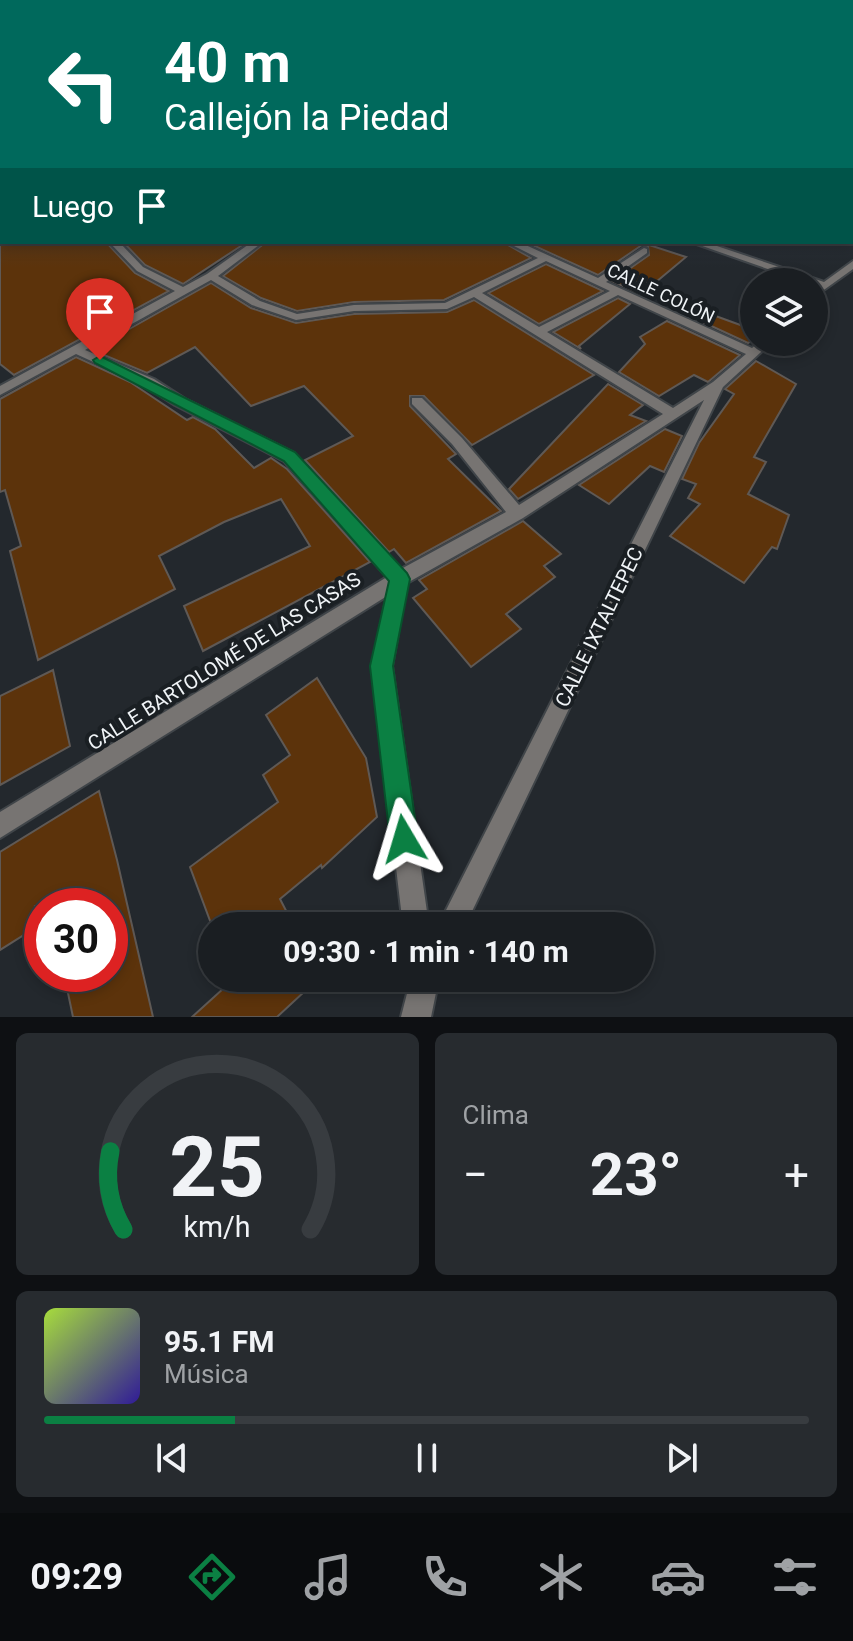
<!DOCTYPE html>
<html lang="es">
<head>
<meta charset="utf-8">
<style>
	:root { --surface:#1a1e22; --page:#272b2f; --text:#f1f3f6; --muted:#9fa2a5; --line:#383c40; --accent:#0b8043 }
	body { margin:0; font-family:Roboto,sans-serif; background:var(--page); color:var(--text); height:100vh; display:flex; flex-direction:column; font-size:30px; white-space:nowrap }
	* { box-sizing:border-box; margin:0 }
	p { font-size:26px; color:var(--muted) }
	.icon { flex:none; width:44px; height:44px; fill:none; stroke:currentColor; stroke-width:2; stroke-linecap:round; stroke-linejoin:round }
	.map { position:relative; height:1017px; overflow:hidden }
	.details { display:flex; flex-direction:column; gap:16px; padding:16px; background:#0e1013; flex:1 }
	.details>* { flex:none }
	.guide { position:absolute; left:0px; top:0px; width:854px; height:244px; box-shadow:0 4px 12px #0003,0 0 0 2px var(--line); background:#00695c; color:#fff; overflow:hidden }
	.tools { position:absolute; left:740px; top:268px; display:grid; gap:16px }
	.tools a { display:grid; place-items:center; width:88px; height:88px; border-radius:50%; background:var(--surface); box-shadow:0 4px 12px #0003,0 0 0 2px var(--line); font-size:40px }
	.speed { position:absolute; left:24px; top:888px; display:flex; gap:16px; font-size:40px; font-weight:700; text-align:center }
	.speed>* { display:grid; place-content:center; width:104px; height:104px; border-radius:50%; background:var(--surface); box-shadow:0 4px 12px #0003,0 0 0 2px var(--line); line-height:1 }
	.speed .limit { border:12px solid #d22; background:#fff; color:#111 }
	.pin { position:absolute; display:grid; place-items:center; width:68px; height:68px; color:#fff; margin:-82px -34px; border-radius:50% 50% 50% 0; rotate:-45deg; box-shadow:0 0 8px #0007 }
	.pin .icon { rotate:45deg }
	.me { position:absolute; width:88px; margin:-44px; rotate:353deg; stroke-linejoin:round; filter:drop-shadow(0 0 6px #0008) }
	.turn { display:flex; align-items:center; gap:28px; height:168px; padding:0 32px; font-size:36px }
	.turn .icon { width:104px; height:104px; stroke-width:2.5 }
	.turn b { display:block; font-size:56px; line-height:68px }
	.then { display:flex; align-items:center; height:76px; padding:0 32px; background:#0003; gap:16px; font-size:30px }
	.big { font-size:60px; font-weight:700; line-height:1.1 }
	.details .card { flex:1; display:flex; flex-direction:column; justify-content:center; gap:12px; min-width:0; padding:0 28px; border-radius:12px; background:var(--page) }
	.details .dial { align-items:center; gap:0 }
	.dial svg { height:208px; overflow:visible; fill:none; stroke:var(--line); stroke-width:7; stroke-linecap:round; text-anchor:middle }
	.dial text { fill:var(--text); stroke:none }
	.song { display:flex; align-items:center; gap:24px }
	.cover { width:96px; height:96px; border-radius:12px; background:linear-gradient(135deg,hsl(80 70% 55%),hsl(250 70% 35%)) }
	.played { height:8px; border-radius:4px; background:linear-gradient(90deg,var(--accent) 25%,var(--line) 25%) }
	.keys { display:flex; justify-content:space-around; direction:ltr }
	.heat { display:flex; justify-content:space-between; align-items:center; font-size:44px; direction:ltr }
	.details .tiles { flex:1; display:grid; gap:16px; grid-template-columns:1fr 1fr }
	.card:last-child { grid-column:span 2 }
	.trip { position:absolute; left:198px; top:912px; width:456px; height:80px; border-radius:40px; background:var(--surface); box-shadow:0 4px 12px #0003,0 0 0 2px var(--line); font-weight:700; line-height:80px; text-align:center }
	.dock { display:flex; height:128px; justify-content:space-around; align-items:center; background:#0a0c0e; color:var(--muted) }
	.dock .icon { width:56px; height:56px }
	.dock .current { color:var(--accent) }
	.dock b { font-size:36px; color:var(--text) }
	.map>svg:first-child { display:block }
	.building { fill:#5c330b; stroke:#5f5955; stroke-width:2 }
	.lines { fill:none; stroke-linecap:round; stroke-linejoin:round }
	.minor-casing { stroke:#404549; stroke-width:4 }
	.minor { fill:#777472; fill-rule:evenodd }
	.route { fill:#0b8043; stroke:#07532c; stroke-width:2 }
	.labels { text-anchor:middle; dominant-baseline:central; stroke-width:8; stroke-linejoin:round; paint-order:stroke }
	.far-street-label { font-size:18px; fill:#f0f4f7; stroke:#1a1f23 }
	.street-label { font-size:20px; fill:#f0f4f7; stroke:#1a1f23 }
</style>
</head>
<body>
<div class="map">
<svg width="853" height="1017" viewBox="0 0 853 1017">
	<rect width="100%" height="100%" fill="#23282d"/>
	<!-- building -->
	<g class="building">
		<polygon points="0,242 106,242 135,273 169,291 14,375 0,364"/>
		<polygon points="123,242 247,242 183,284 145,265"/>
		<polygon points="266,242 503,242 531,258 444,300 354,302 297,311 261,298 223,276"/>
		<polygon points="526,242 640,242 686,257 656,282 626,282 646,290 641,294 612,281 649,255 648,246 642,245 598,275"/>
		<polygon points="546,264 603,291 539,324 488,293"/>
		<polygon points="211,283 251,308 296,323 354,314 447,312 474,300 594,375 472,445 424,396 410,396 410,406 456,454 448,459 501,511 406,563 394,549 389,552 305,460 353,436 304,386 251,406 195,347 147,373 92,350"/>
		<polygon points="618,298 630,304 579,346 581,349 553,332"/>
		<polygon points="691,307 754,330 754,339 748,343 681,312"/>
		<polygon points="667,321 740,355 708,382 694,375 659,396 619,372 645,344 640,337"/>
		<polygon points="76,357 130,382 187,420 193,417 215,429 254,468 271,458 287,469 370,562 203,651 184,606 310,546 281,499 224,522 159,556 175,589 38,660 10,551 21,546 5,490 0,492 0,399"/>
		<polygon points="756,361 796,384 754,457 766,462 748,494 789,515 777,549 772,547 744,583 670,536 700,504 688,498 696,484 682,479 699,443 734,394 725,389"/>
		<polygon points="608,384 643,405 630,415 646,421 518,499 509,489"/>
		<polygon points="665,429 682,436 664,472 650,466 609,504 579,485"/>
		<polygon points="523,521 561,554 544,566 555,577 506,614 521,629 471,667 413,598 427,589 419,580"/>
		<polygon points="53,670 70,746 0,785 0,696"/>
		<polygon points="317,678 366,758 377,817 322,868 321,865 280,899 294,926 212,926 190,867 278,802 263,775 290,755 266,715"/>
		<polygon points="99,791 117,860 153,1017 73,1017 64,974 110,974 110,906 35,906 38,926 0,950 0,852"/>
		<polygon points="235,978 319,978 277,1017 192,1017"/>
	</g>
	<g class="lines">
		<!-- minor casing -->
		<g class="minor-casing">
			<g id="minor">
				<rect x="852" y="132" width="1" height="6"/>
				<rect x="0" y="167" width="2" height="4"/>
				<rect x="852" y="170" width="1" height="4"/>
				<rect x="0" y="216" width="2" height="6"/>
				<path d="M 109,242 L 119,242 L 143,267 L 183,287 L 207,274 L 252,242 L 263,242 L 218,276 L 260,301 L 297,314 L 354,305 L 445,303 L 538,258 L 506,242 L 519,242 L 598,278 L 644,248 L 647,249 L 647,253 L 606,282 L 752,348 L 759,342 L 772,342 L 723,387 L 465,926 L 438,926 L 704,400 L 523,518 L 407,583 L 392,666 L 429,926 L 403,926 L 372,666 L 387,596 L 0,838 L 0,812 L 387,577 L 284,461 L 175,405 L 144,385 L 76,354 L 0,395 L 0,386 L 175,291 L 137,271 ZM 546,261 L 610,291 L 539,327 L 482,293 ZM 211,280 L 252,305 L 296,320 L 354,311 L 447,309 L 474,297 L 663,414 L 519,505 L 462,438 L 422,398 L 412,398 L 412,404 L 452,444 L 506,512 L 401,569 L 294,453 L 185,399 L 154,379 L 85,350 ZM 618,295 L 746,354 L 713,382 L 673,408 L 547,332 Z"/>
				<polygon points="691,242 705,242 824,282 853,261 853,269 814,297 814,289 818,286 814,282 805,282"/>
				<polygon points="411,978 439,978 431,1017 401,1017"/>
			</g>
		</g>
		<!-- minor -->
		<use href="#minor" class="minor"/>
	</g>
	<!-- sky -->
	<linearGradient id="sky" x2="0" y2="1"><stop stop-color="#131619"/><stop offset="0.47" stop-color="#3f4857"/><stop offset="1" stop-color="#3f4857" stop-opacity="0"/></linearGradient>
	<rect width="853" height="267" fill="url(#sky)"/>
	<!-- route -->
	<polygon class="route" points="100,356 295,452 407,573 410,579 393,666 418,839 414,849 404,853 394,849 390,839 370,666 389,581 284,461 95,363 93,360"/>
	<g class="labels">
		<!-- far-street labels -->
		<g class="far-street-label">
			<text transform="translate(661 293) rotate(25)">CALLE COLÓN</text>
		</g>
		<!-- street labels -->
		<g class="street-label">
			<text transform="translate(599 627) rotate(-64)">CALLE IXTALTEPEC</text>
			<text transform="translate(224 661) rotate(-32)">CALLE BARTOLOMÉ DE LAS CASAS</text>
		</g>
	</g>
</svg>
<div class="tools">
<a><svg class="icon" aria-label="layers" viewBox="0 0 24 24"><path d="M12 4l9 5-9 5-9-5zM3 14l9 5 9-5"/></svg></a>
</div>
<div class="speed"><div class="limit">30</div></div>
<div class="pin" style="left:100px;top:360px;background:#d93025"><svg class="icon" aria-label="arrive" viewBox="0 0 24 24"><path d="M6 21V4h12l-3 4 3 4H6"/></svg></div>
<svg class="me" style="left:404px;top:839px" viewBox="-20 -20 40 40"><path d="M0-17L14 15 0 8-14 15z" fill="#0b8043" stroke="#fff" stroke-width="4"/></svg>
<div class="trip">09:30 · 1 min · 140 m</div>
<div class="guide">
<div class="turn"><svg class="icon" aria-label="left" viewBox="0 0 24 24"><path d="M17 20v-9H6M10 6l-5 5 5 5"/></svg><div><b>40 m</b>Callejón la Piedad</div></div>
<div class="then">Luego<svg class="icon" aria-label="arrive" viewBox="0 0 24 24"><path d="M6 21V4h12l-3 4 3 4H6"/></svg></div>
</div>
</div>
<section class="details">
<div class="tiles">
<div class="card dial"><svg viewBox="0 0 100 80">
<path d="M14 69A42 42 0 1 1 86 69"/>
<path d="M14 69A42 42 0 0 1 9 39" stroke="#0b8043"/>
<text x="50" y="56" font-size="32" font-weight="700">25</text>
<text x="50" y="72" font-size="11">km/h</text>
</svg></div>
<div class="card"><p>Clima</p>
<div class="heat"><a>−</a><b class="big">23°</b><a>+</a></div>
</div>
<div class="card">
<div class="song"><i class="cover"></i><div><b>95.1 FM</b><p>Música</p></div></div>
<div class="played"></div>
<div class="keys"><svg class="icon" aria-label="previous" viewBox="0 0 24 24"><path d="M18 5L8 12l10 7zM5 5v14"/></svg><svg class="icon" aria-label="pause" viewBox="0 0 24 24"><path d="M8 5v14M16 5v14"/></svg><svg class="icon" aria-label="next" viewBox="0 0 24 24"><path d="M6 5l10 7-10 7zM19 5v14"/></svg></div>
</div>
</div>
</section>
<nav class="dock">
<b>09:29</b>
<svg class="icon current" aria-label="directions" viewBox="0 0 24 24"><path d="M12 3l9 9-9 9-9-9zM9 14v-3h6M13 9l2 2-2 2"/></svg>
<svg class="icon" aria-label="music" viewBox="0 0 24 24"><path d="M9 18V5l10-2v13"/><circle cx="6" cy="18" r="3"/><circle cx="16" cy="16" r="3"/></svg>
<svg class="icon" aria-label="phone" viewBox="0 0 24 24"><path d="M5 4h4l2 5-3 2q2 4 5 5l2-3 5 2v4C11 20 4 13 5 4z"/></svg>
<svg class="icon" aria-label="climate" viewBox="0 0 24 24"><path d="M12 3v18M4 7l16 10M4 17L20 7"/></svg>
<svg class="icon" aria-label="car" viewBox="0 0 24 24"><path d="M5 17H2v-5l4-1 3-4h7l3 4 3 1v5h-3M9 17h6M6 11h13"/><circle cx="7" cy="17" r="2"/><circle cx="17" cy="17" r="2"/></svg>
<svg class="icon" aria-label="filters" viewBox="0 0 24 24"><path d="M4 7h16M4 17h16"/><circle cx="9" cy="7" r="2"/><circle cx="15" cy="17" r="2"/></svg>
</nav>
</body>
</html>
